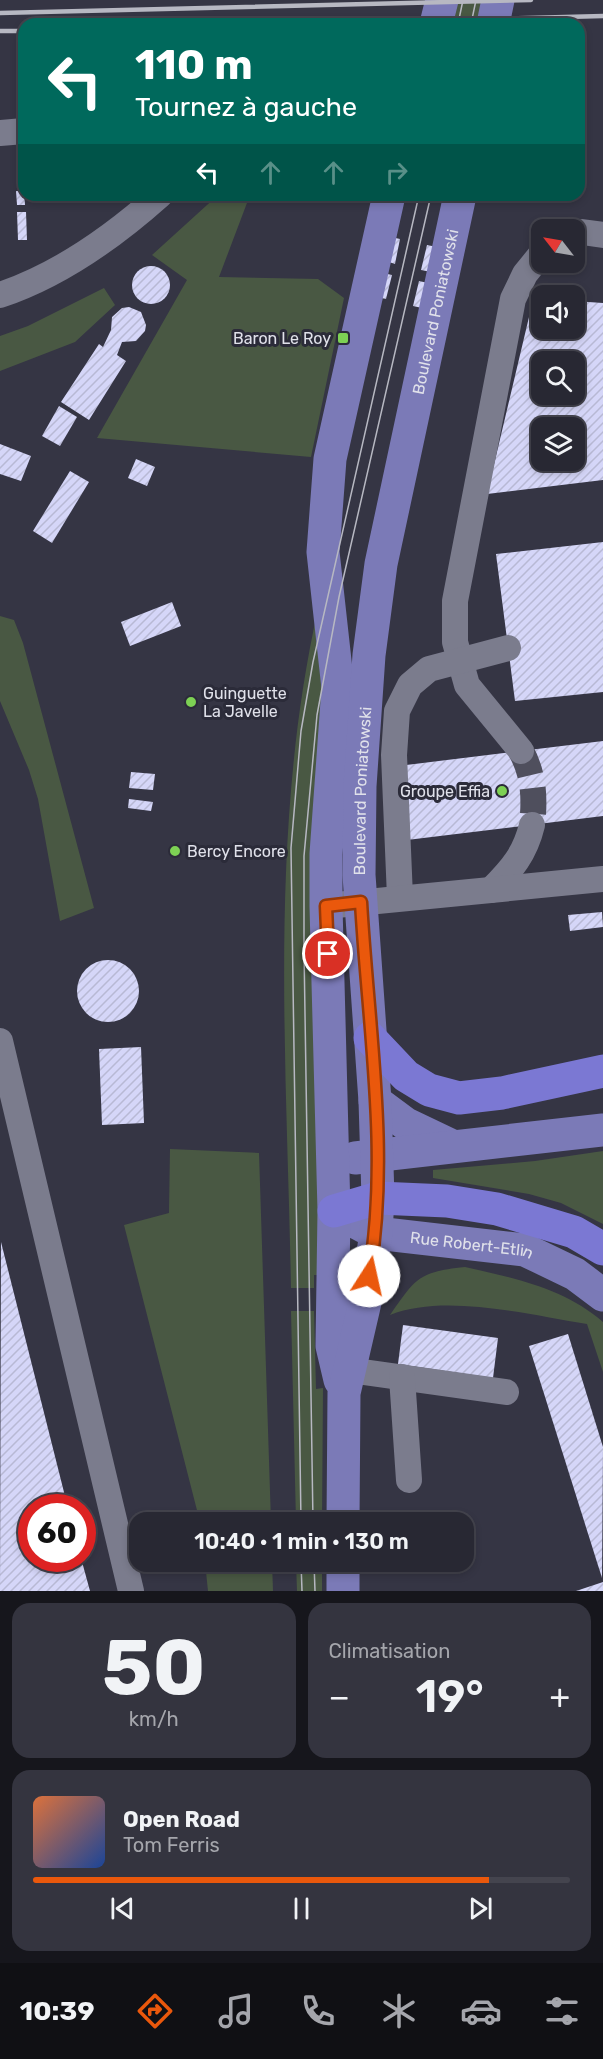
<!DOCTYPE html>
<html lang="fr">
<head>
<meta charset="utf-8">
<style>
	:root { --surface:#282833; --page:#34343f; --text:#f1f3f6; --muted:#a5a6ac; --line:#44444e; --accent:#ea580c }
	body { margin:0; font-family:Rubik,sans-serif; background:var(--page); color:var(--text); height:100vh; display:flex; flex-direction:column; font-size:22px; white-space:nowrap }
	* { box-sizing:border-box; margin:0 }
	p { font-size:20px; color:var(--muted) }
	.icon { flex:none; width:33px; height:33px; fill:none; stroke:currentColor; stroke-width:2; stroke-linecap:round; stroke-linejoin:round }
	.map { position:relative; height:1591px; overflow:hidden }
	.panel { display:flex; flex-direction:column; gap:12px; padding:12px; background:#16161c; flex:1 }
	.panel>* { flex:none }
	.top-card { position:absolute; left:18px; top:18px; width:567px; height:183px; border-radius:18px; box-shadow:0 3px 9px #0003,0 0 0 2px var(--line); background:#00695c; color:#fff; overflow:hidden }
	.needle { width:39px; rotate:301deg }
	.controls { position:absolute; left:531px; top:219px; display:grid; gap:12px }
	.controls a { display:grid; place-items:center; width:54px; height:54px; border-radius:12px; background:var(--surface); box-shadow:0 3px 9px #0003,0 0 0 2px var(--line); font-size:30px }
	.speed { position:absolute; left:18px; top:1494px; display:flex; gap:12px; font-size:30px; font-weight:700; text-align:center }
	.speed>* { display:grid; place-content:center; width:78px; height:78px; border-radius:50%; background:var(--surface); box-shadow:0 3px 9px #0003,0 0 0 2px var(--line); line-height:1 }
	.speed .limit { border:9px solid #d22; background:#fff; color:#111 }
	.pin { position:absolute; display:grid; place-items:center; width:51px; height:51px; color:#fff; margin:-26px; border:3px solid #fff; border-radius:50%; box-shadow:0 2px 6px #0007 }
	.me { position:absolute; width:66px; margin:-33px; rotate:10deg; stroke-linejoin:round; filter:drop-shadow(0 0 4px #0008) }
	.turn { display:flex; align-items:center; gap:21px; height:126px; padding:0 18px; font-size:27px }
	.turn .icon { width:78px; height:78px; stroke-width:2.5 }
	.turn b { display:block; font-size:42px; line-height:51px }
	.lanes { display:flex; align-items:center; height:57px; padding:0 18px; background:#0003; justify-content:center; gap:30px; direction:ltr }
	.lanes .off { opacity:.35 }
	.big { font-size:45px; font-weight:600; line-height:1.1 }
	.panel .card { flex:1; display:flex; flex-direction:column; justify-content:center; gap:9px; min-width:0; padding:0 21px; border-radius:18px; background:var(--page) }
	.panel .dial { align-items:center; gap:0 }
	.dial b { font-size:78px; line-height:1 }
	.song { display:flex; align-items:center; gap:18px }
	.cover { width:72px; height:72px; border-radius:9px; background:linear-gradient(135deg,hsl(20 70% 55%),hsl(220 70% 35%)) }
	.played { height:6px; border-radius:3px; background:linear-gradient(90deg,var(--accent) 85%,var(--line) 85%) }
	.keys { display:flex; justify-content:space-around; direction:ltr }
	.heat { display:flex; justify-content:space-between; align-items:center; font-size:33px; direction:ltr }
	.panel .tiles { flex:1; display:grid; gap:12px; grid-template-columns:1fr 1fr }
	.card:last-child { grid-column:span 2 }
	.trip { position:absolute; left:129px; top:1512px; width:345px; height:60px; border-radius:18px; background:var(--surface); box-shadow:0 3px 9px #0003,0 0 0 2px var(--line); font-weight:600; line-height:60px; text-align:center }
	.tab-bar { display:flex; height:96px; justify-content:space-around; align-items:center; background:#101014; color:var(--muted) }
	.tab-bar .icon { width:42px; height:42px }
	.tab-bar .selected { color:var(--accent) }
	.tab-bar b { font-size:27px; color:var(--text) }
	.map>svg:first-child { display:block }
	.green { fill:#495843 }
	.building { fill:url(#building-hatch); fill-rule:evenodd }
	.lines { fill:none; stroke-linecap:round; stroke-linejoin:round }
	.minor-tunnel { stroke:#4f4f5d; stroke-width:26; stroke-dasharray:26 13; stroke-linecap:butt }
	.minor { stroke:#7b7c8d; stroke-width:26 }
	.major { stroke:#7b7ab7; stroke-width:33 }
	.highway { stroke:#7b78d3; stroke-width:33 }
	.tram { stroke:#b7b8c2; stroke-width:1.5 }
	.rail { stroke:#b7b8c2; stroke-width:4.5 }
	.route-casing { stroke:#983908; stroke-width:15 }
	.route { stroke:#ea580c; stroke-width:10 }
	.poi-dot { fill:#7dd154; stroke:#2b2b39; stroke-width:2 }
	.labels { text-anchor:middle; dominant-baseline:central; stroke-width:6; stroke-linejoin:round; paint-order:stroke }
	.street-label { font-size:16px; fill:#e0e1ea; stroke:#2b2b39 }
	.poi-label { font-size:16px; fill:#e0e1ea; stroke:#2b2b39; text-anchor:end }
</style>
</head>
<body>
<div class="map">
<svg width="603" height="1591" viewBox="0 0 603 1591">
	<defs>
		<pattern id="building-hatch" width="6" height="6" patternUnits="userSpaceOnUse" patternTransform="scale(1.5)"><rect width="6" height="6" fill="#d5d6f8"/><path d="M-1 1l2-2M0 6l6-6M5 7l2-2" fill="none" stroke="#b8b9d4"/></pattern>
	</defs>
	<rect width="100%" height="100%" fill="#353544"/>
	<!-- green -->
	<g class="green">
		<polygon points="453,0 488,0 483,24 447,24"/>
		<polygon points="218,195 250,195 219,277 318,279 344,298 311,457 97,438 187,280 152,255"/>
		<polygon points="104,288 115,305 75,342 0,371 0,336 28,326"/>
		<path d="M 318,609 L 325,644 L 322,1275 L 314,1275 L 314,1288 L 291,1288 C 287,1062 268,832 318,609 Z"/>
		<polygon points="0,616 14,620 23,643 94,908 60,921 38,799 29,770 0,701"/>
		<polygon points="170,1149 259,1153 271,1522 200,1522 124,1225 169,1213"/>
		<polygon points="603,1151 603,1224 561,1203 529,1194 433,1178 433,1170 535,1161"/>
		<path d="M 465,1267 C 514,1278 564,1288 603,1322 L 603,1372 L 587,1324 C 529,1315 445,1293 390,1315 C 416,1278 418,1272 465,1267 Z"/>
		<polygon points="291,1311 314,1311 316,1389 323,1388 322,1522 296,1522"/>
		<polygon points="205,1562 272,1562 273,1591 208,1591"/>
		<polygon points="296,1562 322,1562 322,1591 297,1591"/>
	</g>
	<!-- building -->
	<g class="building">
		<polygon points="16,191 24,191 25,205 17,205"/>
		<polygon points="17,212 26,212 27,240 18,240"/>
		<polygon points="391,237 400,239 395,264 386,261"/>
		<polygon points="427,245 437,247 431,272 421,270"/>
		<circle cx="151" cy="285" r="19"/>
		<polygon points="383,273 392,275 386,299 377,297"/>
		<polygon points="419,281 428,283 422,308 413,306"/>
		<path d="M 574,301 L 603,303 L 603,480 L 487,494 L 529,317 L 542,302 L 542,328 L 574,328 ZM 542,362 L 574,362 L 574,394 L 542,394 ZM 542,428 L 574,428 L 574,460 L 542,460 Z"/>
		<polygon points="129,307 141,312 146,325 145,331 136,341 122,342 117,355 126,361 89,420 61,402 99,344 103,347 111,330 112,317 122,308"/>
		<polygon points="59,406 77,417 60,446 42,436"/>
		<polygon points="0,444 31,456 21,481 0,474"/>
		<polygon points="136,459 155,467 147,486 128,478"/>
		<polygon points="70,471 89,482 52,543 33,531"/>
		<polygon points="603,542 603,692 515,701 496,554"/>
		<polygon points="172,602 181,626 130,646 121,622"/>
		<polygon points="603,741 603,816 407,840 398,766"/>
		<polygon points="131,772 155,774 153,790 129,788"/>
		<polygon points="129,799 153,802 151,811 128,808"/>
		<polygon points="602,912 603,927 570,931 568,915"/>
		<circle cx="108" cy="991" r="31"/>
		<polygon points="141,1047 144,1123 102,1125 99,1049"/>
		<polygon points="1,1242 68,1508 32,1508 32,1558 81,1558 90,1591 0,1591"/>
		<polygon points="403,1325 498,1338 493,1378 398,1364"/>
		<polygon points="568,1334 603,1447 602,1578 529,1346"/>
		<polygon points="603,1582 603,1591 576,1591"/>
	</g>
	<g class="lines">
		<!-- minor-tunnel -->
		<path class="minor-tunnel" d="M 521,751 C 534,775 535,798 532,825"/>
		<!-- minor -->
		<g class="minor">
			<polyline points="0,133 24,131"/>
			<polyline points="574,235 582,232 603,235"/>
			<path d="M 0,295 C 60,275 113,237 160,195"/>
			<polyline points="521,751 467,685 455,642 455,601 513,299 525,274 542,253"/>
			<path d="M 491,890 C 512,869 525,854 532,825"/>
			<polyline points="400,897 394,755 397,711 410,685 429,669 508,648"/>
			<polyline points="326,906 603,879"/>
			<polyline points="0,1041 131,1591"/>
			<polyline points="349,1370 506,1392"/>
			<polyline points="402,1377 409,1480"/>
		</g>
		<!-- major -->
		<g class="major">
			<polyline points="436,24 442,0"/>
			<polyline points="493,24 498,0"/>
			<polyline points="375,1101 406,1124 450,1145"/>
			<polyline points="355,1158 603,1130"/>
			<path id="s1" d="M 357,1223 L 376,1233 L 525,1250 L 575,1274 L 603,1295"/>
			<polyline points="340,1380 332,1346 334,1211 326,906 326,854 338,688 323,552 330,459 389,195"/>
			<path id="s2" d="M 343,1522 L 344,1393 L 366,1298 L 376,1233 L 378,1198 L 375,1101 L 359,875 L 360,786 L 369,655 L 381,564 L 460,195"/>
			<polyline points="343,1591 343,1562"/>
		</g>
		<!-- highway -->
		<g class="highway">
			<polyline points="370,1038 406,1076 429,1090 459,1098 502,1093 603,1071"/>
			<polyline points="334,1211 378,1198 447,1201 497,1209 574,1232 603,1249"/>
		</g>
		<!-- tram -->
		<g class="tram">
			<polyline points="458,24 463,0"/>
			<polyline points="471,24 476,0"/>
			<polyline points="301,1522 291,848 301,731 313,662 419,195"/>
			<polyline points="313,1522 304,950 304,856 317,715 339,597 431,195"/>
			<polyline points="301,1562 302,1591"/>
			<polyline points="314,1562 315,1591"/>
		</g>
		<!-- rail -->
		<g class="rail">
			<polyline points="0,13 531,0"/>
			<polyline points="291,24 603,16"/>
			<polyline points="0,31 24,31"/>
		</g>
	</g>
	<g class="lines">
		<!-- route casing -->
		<g class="route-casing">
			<path id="route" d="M 328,954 L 326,906 L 361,902 C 368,1026 390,1154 369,1276"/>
		</g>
		<!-- route -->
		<use href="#route" class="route"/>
	</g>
	<!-- markers -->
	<g class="poi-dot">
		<rect x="337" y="332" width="12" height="12" rx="3"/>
		<circle cx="191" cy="702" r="6"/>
		<circle cx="502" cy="791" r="6"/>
		<circle cx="175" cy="851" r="6"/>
	</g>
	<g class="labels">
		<!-- street labels -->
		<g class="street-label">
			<text stroke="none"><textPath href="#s2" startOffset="1221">Boulevard Poniatowski</textPath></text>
			<text stroke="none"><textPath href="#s2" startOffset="735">Boulevard Poniatowski</textPath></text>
			<text stroke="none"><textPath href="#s1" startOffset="118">Rue Robert-Etlin</textPath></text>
		</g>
		<!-- poi labels -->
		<g class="poi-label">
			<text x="331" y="338">Baron Le Roy</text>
			<text x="203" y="693" text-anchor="start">Guinguette<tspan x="203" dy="18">La Javelle</tspan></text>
			<text x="490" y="791">Groupe Effia</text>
			<text x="187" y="851" text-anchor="start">Bercy Encore</text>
		</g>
	</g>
</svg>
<div class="controls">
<a><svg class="needle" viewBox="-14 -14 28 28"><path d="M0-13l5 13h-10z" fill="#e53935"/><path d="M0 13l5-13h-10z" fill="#a5a6ac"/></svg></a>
<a><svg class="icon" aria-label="sound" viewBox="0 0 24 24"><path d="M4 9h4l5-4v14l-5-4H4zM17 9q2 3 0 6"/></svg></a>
<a><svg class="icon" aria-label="search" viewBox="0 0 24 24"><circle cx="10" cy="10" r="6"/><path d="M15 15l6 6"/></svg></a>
<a><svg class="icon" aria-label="layers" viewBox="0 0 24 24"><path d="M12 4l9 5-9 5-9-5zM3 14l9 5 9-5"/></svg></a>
</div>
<div class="speed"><div class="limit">60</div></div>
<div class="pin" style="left:328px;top:954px;background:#d93025"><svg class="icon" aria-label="arrive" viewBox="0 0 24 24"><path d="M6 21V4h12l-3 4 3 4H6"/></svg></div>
<svg class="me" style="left:369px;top:1276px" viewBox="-20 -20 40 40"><circle r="19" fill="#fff"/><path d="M0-13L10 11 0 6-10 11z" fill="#ea580c"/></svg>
<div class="trip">10:40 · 1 min · 130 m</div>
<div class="top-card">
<div class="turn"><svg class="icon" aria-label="left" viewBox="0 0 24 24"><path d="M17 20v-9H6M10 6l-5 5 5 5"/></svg><div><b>110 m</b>Tournez à gauche</div></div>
<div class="lanes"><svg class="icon" aria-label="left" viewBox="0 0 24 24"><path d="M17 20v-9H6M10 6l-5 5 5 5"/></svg><svg class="icon off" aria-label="ahead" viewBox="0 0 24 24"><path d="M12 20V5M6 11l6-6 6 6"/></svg><svg class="icon off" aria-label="ahead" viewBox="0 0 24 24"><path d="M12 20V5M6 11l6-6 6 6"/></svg><svg class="icon off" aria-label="right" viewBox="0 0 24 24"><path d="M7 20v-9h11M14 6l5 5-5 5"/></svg></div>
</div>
</div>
<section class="panel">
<div class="tiles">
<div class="card dial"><b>50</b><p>km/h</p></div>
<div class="card"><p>Climatisation</p>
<div class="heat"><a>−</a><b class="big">19°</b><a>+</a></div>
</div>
<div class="card">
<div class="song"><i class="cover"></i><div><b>Open Road</b><p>Tom Ferris</p></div></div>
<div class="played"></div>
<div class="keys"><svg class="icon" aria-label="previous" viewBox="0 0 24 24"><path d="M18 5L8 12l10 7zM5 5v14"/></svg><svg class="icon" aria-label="pause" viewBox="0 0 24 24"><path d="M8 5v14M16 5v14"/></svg><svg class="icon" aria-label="next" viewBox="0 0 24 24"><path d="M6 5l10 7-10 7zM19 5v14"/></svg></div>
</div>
</div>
</section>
<nav class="tab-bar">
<b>10:39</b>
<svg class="icon selected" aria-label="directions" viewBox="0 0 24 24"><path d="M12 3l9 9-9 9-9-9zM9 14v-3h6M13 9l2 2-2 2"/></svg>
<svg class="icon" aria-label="music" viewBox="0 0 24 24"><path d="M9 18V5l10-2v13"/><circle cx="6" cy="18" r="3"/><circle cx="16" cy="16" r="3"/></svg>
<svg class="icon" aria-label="phone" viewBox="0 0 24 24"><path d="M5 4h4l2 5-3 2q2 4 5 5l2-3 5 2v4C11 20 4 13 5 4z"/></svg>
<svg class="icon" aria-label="climate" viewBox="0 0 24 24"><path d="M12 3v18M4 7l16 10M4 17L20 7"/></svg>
<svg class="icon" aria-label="car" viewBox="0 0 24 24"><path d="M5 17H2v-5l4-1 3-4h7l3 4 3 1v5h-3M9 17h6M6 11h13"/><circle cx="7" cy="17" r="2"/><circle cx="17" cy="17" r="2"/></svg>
<svg class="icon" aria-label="filters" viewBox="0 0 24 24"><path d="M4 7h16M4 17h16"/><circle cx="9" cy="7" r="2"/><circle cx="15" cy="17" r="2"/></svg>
</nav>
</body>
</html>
